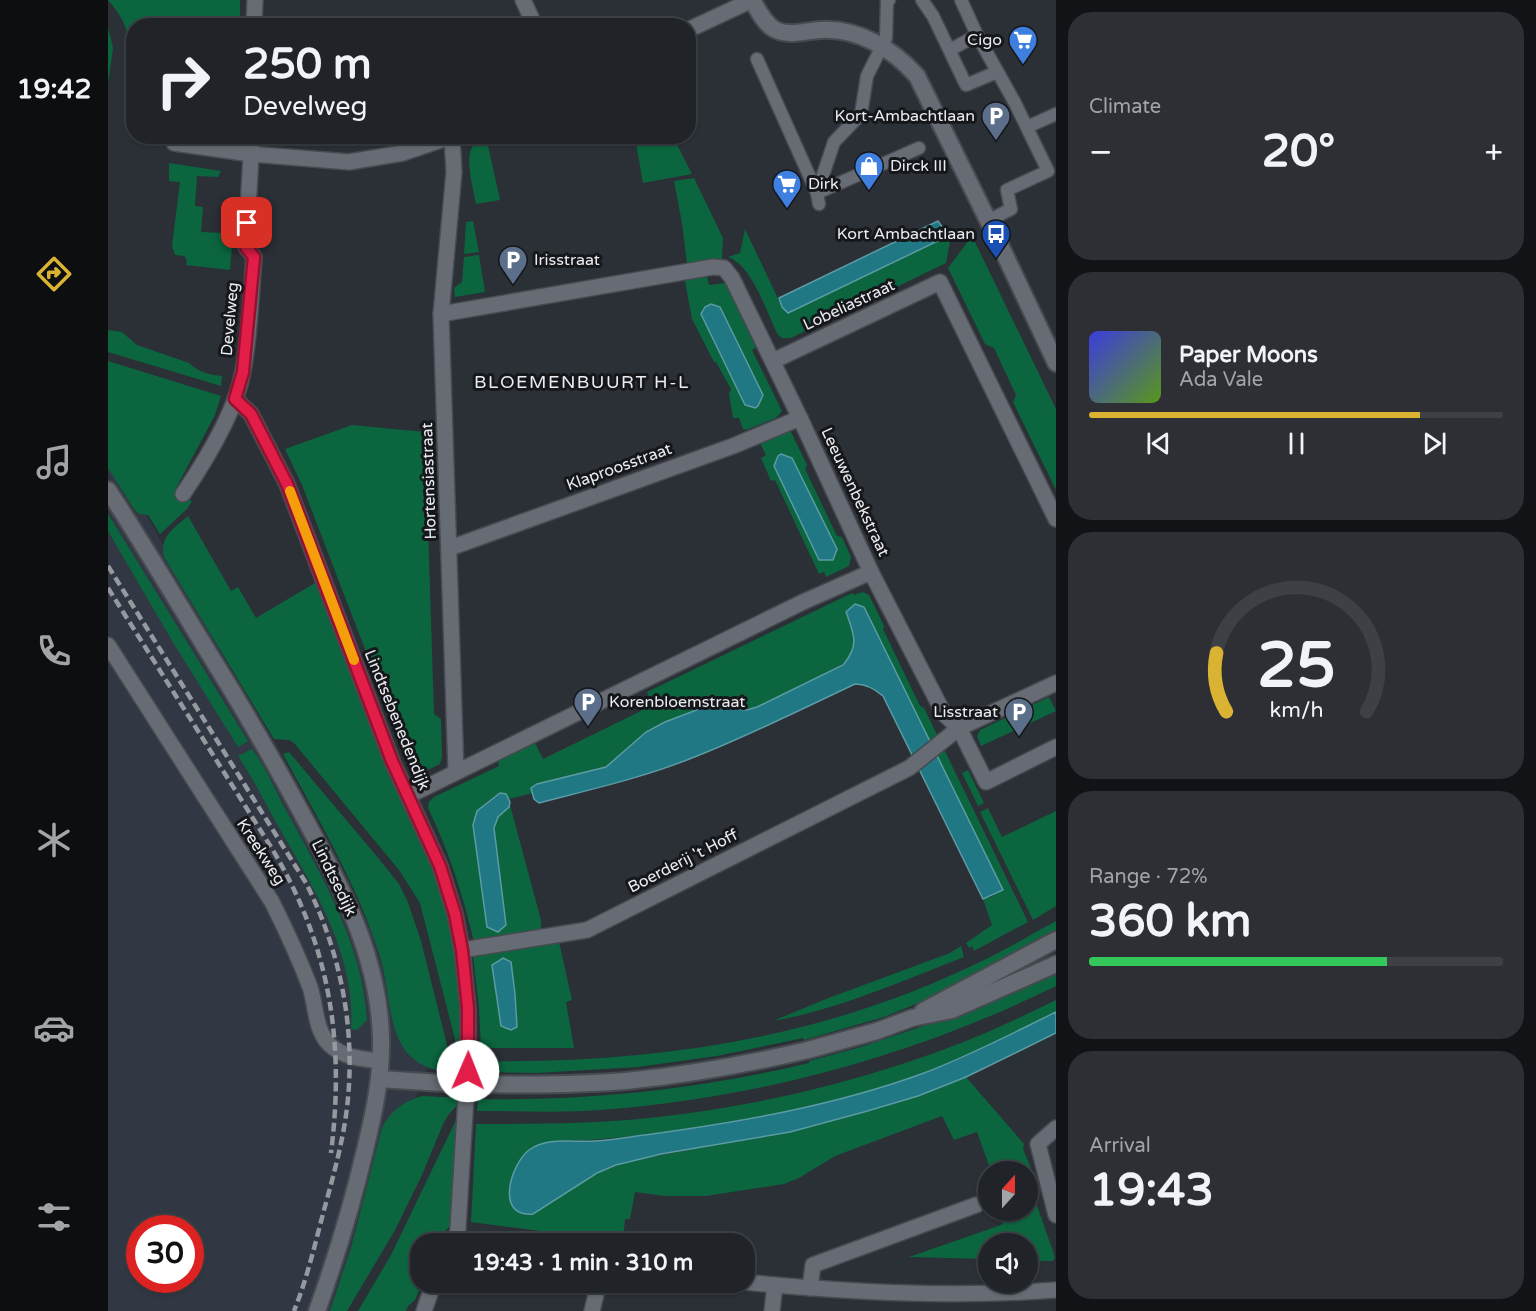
<!DOCTYPE html>
<html lang="en">
<head>
<meta charset="utf-8">
<style>
	:root { --surface:#202328; --page:#2d2f34; --text:#f1f3f6; --muted:#a2a4a8; --line:#3d4045; --accent:#dab333 }
	body { margin:0; font-family:"Varela Round",sans-serif; background:var(--page); color:var(--text); height:100vh; display:flex; flex-direction:column; font-size:22px; white-space:nowrap }
	* { box-sizing:border-box; margin:0 }
	p { font-size:20px; color:var(--muted) }
	.icon { flex:none; width:33px; height:33px; fill:none; stroke:currentColor; stroke-width:2; stroke-linecap:round; stroke-linejoin:round }
	.map { position:relative; flex:1; overflow:hidden }
	.details { display:flex; flex-direction:column; gap:12px; padding:12px; background:#121316; width:480px }
	.details>* { flex:none }
	.banner { position:absolute; left:18px; top:18px; width:570px; height:126px; border-radius:24px; box-shadow:0 2px 4px #0004,0 0 0 2px var(--line); background:#202328; color:var(--text); overflow:hidden }
	.needle { width:39px; rotate:21deg }
	.tools { position:absolute; left:870px; top:1161px; display:grid; gap:12px }
	.tools a { display:grid; place-items:center; width:60px; height:60px; border-radius:50%; background:var(--surface); box-shadow:0 2px 4px #0004,0 0 0 2px var(--line); font-size:30px }
	.speed { position:absolute; left:18px; top:1215px; display:flex; gap:12px; font-size:30px; font-weight:700; text-align:center }
	.speed>* { display:grid; place-content:center; width:78px; height:78px; border-radius:50%; background:var(--surface); box-shadow:0 2px 4px #0004,0 0 0 2px var(--line); line-height:1 }
	.speed .limit { border:9px solid #d22; background:#fff; color:#111 }
	.pin { position:absolute; display:grid; place-items:center; width:51px; height:51px; color:#fff; margin:-26px; border-radius:12px; box-shadow:0 3px 9px #0006 }
	.me { position:absolute; width:66px; margin:-33px; rotate:1deg; stroke-linejoin:round; filter:drop-shadow(0 0 4px #0008) }
	.turn { display:flex; align-items:center; gap:21px; height:126px; padding:0 18px; font-size:27px }
	.turn .icon { width:78px; height:78px; stroke-width:2.5 }
	.turn b { display:block; font-size:42px; line-height:51px }
	.big { font-size:45px; font-weight:700; line-height:1.1 }
	.details .widget { flex:1; display:flex; flex-direction:column; justify-content:center; gap:9px; min-width:0; padding:0 21px; border-radius:24px; background:var(--page) }
	.details .dial { align-items:center; gap:0 }
	.dial svg { height:156px; overflow:visible; fill:none; stroke:var(--line); stroke-width:7; stroke-linecap:round; text-anchor:middle }
	.dial text { fill:var(--text); stroke:none }
	.song { display:flex; align-items:center; gap:18px }
	.cover { width:72px; height:72px; border-radius:9px; background:linear-gradient(135deg,hsl(240 70% 55%),hsl(90 70% 35%)) }
	.played { height:6px; border-radius:3px; background:linear-gradient(90deg,var(--accent) 80%,var(--line) 80%) }
	.keys { display:flex; justify-content:space-around; direction:ltr }
	.heat { display:flex; justify-content:space-between; align-items:center; font-size:33px; direction:ltr }
	.charge { height:9px; border-radius:4px; background:linear-gradient(90deg,#34c759 72%,var(--line) 0) }
	.trip { position:absolute; left:302px; top:1233px; width:345px; height:60px; border-radius:24px; background:var(--surface); box-shadow:0 2px 4px #0004,0 0 0 2px var(--line); font-weight:700; line-height:60px; text-align:center }
	main { display:flex; flex:1; min-height:0 }
	.tab-bar { display:flex; flex-direction:column; width:108px; justify-content:space-around; align-items:center; background:#0d0e10; color:var(--muted) }
	.tab-bar .icon { width:42px; height:42px }
	.tab-bar .current { color:var(--accent) }
	.tab-bar b { font-size:27px; color:var(--text) }
	.map>svg:first-child { display:block }
	.built { fill:#313844; fill-rule:evenodd }
	.green { fill:#0b663f; fill-rule:evenodd }
	.water { fill:#1f7883; stroke:#5c9ba4; stroke-width:1.5 }
	.lines { fill:none; stroke-linecap:round; stroke-linejoin:round }
	.pedestrian-casing { stroke:#474a50; stroke-width:15 }
	.minor-casing { stroke:#474a50; stroke-width:18 }
	.tertiary-casing { stroke:#474a50; stroke-width:20 }
	.secondary-casing { stroke:#474a50; stroke-width:20 }
	.pedestrian { stroke:#676c74; stroke-width:12 }
	.minor { stroke:#676c74; stroke-width:15 }
	.tertiary { stroke:#676c74; stroke-width:16 }
	.secondary { stroke:#676c74; stroke-width:16 }
	.rail { stroke:#96999f; stroke-width:4.5; stroke-dasharray:9 4.5; stroke-linecap:butt }
	.secondary-bridge-casing { stroke:#474a50; stroke-width:20; stroke-linecap:butt }
	.secondary-bridge { stroke:#676c74; stroke-width:16 }
	.route-casing { stroke:#92132f; stroke-width:15 }
	.route { stroke:#e11d48; stroke-width:10 }
	.slow { stroke:#f59e0b; stroke-width:10 }
	.labels { text-anchor:middle; dominant-baseline:central; stroke-width:6; stroke-linejoin:round; paint-order:stroke }
	.poi-label { font-size:16px; fill:#eaecf1; stroke:#15171a; text-anchor:end }
	.street-label { font-size:16px; fill:#eaecf1; stroke:#15171a }
	.neighbourhood-label { font-size:18px; letter-spacing:1.5px; fill:#eaecf1; stroke:#15171a }
</style>
</head>
<body>
<main>
<nav class="tab-bar">
<b>19:42</b>
<svg class="icon current" aria-label="directions" viewBox="0 0 24 24"><path d="M12 3l9 9-9 9-9-9zM9 14v-3h6M13 9l2 2-2 2"/></svg>
<svg class="icon" aria-label="music" viewBox="0 0 24 24"><path d="M9 18V5l10-2v13"/><circle cx="6" cy="18" r="3"/><circle cx="16" cy="16" r="3"/></svg>
<svg class="icon" aria-label="phone" viewBox="0 0 24 24"><path d="M5 4h4l2 5-3 2q2 4 5 5l2-3 5 2v4C11 20 4 13 5 4z"/></svg>
<svg class="icon" aria-label="climate" viewBox="0 0 24 24"><path d="M12 3v18M4 7l16 10M4 17L20 7"/></svg>
<svg class="icon" aria-label="car" viewBox="0 0 24 24"><path d="M5 17H2v-5l4-1 3-4h7l3 4 3 1v5h-3M9 17h6M6 11h13"/><circle cx="7" cy="17" r="2"/><circle cx="17" cy="17" r="2"/></svg>
<svg class="icon" aria-label="filters" viewBox="0 0 24 24"><path d="M4 7h16M4 17h16"/><circle cx="9" cy="7" r="2"/><circle cx="15" cy="17" r="2"/></svg>
</nav>
<div class="map">
<svg width="948" height="1311" viewBox="0 0 948 1311">
	<rect width="100%" height="100%" fill="#2b2f36"/>
	<!-- built -->
	<path class="built" d="M 0,444 L 327,1047 L 226,1311 L 0,1311 ZM 32,1228 L 82,1228 L 82,1280 L 32,1280 Z"/>
	<!-- green -->
	<g class="green">
		<path d="M 0,0 L 132,0 L 132,25 L 26,26 L 25,94 C 12,70 22,67 21,43 C 20,27 11,12 0,0 Z"/>
		<polygon points="0,27 5,48 0,84"/>
		<polygon points="242,137 287,137 247,144"/>
		<polygon points="527,137 565,137 584,174 535,183"/>
		<path d="M 375,140 L 379,141 L 392,200 L 368,204 C 366,190 355,156 366,145 C 367,144 374,141 375,140 Z"/>
		<polygon points="61,163 113,171 110,177 89,176 87,206 95,207 93,232 116,233 120,230 125,233 122,270 78,265 79,260 76,256 67,255 64,246 72,182 61,181"/>
		<polygon points="586,178 615,238 614,259 579,264 574,223 566,181"/>
		<polygon points="365,221 371,252 356,254 358,222"/>
		<path d="M 637,229 L 674,307 L 843,236 L 838,263 L 683,338 L 674,338 L 670,335 C 658,312 645,266 620,257 L 632,253 Z"/>
		<polygon points="865,238 948,409 948,490 905,402 908,395 886,348 877,344 840,268 861,240"/>
		<polygon points="371,255 377,292 347,297 346,288 354,282 356,257"/>
		<path d="M 599,276 L 601,285 L 617,283 L 649,347 L 644,350 L 674,411 L 668,418 L 638,430 L 635,429 L 631,418 L 625,418 L 621,394 L 623,389 L 608,362 L 606,362 L 584,319 L 577,281 L 578,279 ZM 597,307 L 646,407 L 637,405 L 593,315 Z"/>
		<path d="M 0,330 L 14,332 L 29,345 L 81,363 C 90,372 101,375 114,376 L 113,386 L 0,352 Z"/>
		<polygon points="0,361 113,396 107,415 67,490 84,501 79,509 52,534 40,515 31,514 26,509 0,468"/>
		<polygon points="244,425 317,432 326,714 333,719 334,757 332,764 309,775 303,769 194,485 177,449"/>
		<path d="M 678,431 L 683,432 L 699,465 L 697,469 L 729,536 L 734,537 L 743,557 L 741,566 L 718,577 L 716,572 L 711,574 L 667,480 L 663,481 L 653,458 L 658,455 L 652,443 ZM 671,457 L 711,559 L 666,466 Z"/>
		<polygon points="0,514 140,741 130,747 66,644 0,531"/>
		<path d="M 80,516 L 123,591 L 130,587 L 148,618 L 207,583 L 284,781 L 311,836 L 329,880 L 341,922 L 348,956 L 355,1010 L 353,1049 L 349,1047 L 312,903 L 291,870 L 186,743 L 181,740 L 166,739 L 56,557 C 51,537 66,528 80,516 Z"/>
		<path d="M 755,592 L 761,595 L 776,626 L 775,629 L 812,706 L 816,708 L 920,922 L 866,951 L 864,946 L 861,948 L 858,943 L 884,925 L 875,899 L 886,896 L 738,612 C 742,623 749,637 746,648 C 740,672 672,697 649,707 L 639,710 L 603,705 L 538,732 L 498,767 L 429,784 L 423,788 L 425,793 L 401,799 L 398,794 L 392,793 C 380,801 371,806 366,820 L 398,925 L 386,832 L 390,817 L 402,805 L 433,920 L 433,929 L 377,942 L 366,942 C 355,895 341,851 320,808 L 321,802 L 326,797 L 391,766 L 390,761 L 427,743 L 435,759 L 533,711 L 531,704 L 541,698 L 539,692 L 744,593 L 746,595 Z"/>
		<polygon points="941,697 948,711 873,746 869,736 872,730"/>
		<path d="M 144,749 C 158,767 168,792 179,812 C 214,877 255,945 259,1020 L 249,1030 L 243,1029 C 248,954 205,887 169,824 C 156,801 145,778 130,756 Z"/>
		<path d="M 181,752 L 271,859 L 291,884 L 299,900 L 313,941 L 343,1061 L 353,1066 C 335,1078 309,1066 297,1050 C 279,1025 281,982 271,953 C 248,883 210,819 175,754 Z"/>
		<polygon points="860,770 876,803 870,806 854,773"/>
		<polygon points="880,808 894,837 948,811 948,906 925,920 872,812"/>
		<path d="M 948,921 L 948,932 L 868,976 L 803,1006 L 776,1017 L 696,1040 L 695,1038 L 609,1056 L 530,1067 L 428,1073 L 372,1072 L 372,1061 C 548,1064 718,1038 876,960 C 901,948 924,934 948,921 Z"/>
		<polygon points="448,939 451,942 464,1000 458,1002 466,1048 373,1048 371,1007 365,956"/>
		<path d="M 853,946 L 856,957 C 794,981 732,1009 665,1021 L 718,999 L 842,953 Z"/>
		<path d="M 948,968 L 948,986 C 806,1056 651,1098 493,1110 C 452,1113 410,1111 369,1111 L 370,1099 C 482,1101 592,1089 701,1063 L 701,1061 L 753,1047 L 833,1020 Z"/>
		<path d="M 948,1000 L 948,1012 C 904,1033 861,1056 815,1073 C 737,1102 655,1119 572,1130 C 529,1136 488,1141 445,1141 L 403,1178 C 402,1196 402,1217 425,1214 L 489,1173 L 525,1160 L 682,1132 L 810,1096 L 858,1077 L 916,1144 L 915,1149 L 923,1168 L 911,1171 L 883,1171 L 869,1132 L 846,1140 L 834,1116 L 727,1156 L 691,1178 L 676,1184 L 598,1196 L 557,1196 L 527,1192 L 522,1219 L 517,1219 L 515,1242 L 363,1222 L 368,1124 C 429,1124 489,1124 550,1117 C 652,1106 757,1080 853,1043 C 885,1031 917,1015 948,1000 Z"/>
		<path d="M 314,1096 L 353,1098 L 353,1101 L 341,1114 L 336,1122 L 313,1177 L 287,1230 L 239,1311 L 222,1311 L 243,1248 L 274,1128 C 282,1111 297,1101 314,1096 Z"/>
		<polygon points="348,1120 351,1120 345,1223 332,1236 329,1243 312,1244 312,1282 314,1283 307,1300 300,1306 298,1311 250,1311 283,1255"/>
		<polygon points="920,1180 947,1257 945,1261 920,1261 920,1244 880,1244 880,1259 801,1257 893,1225 895,1222 891,1211 920,1210"/>
	</g>
	<!-- water -->
	<g class="water">
		<polygon points="830,221 837,231 838,237 680,313 674,307 671,298"/>
		<polygon points="603,304 612,307 655,395 650,406 647,408 637,405 593,314 597,307"/>
		<polygon points="673,454 684,458 729,549 725,560 711,560 666,466 670,456"/>
		<path d="M 747,604 L 756,607 L 895,890 L 875,899 L 775,696 C 767,689 759,684 747,684 C 694,709 642,735 589,756 C 538,777 484,789 431,803 L 426,799 L 423,788 L 429,784 L 498,767 L 538,732 L 557,722 L 599,706 L 639,710 L 649,707 L 735,665 C 752,645 746,634 738,612 Z"/>
		<polygon points="392,793 398,794 402,802 401,807 390,817 386,828 398,925 390,932 379,927 365,825 369,811"/>
		<polygon points="395,958 403,962 407,994 409,1027 403,1030 393,1026 384,965"/>
		<path d="M 948,1012 L 948,1033 L 858,1077 L 810,1096 L 756,1112 L 682,1132 L 553,1154 L 508,1165 L 489,1173 L 425,1214 C 387,1218 402,1165 421,1150 C 440,1136 465,1143 487,1141 C 504,1140 521,1137 537,1135 C 632,1122 726,1106 816,1073 C 861,1056 905,1033 948,1012 Z"/>
	</g>
	<g class="lines">
		<!-- pedestrian casing -->
		<g class="pedestrian-casing">
			<g id="pedestrian">
				<polyline points="814,0 825,16 858,85 889,72"/>
				<polyline points="853,0 869,35 907,103 940,171 899,190 903,209 880,221"/>
				<polyline points="842,50 869,35"/>
				<polyline points="649,59 709,193 811,148"/>
				<polyline points="919,127 948,114"/>
				<polyline points="711,204 709,193 726,142 753,114 759,76 778,38 779,1 781,0"/>
			</g>
		</g>
		<!-- minor casing -->
		<g class="minor-casing">
			<g id="minor">
				<polyline points="415,0 427,26"/>
				<polyline points="146,26 147,0"/>
				<polyline points="580,30 644,0"/>
				<polyline points="344,137 346,172 333,314 348,772"/>
				<polyline points="66,143 143,154 241,162 295,153 345,136"/>
				<polyline points="333,314 605,267 616,268 624,278 692,418 763,572 836,714 851,728 801,768 479,930 354,950"/>
				<polyline points="665,361 832,282 948,519"/>
				<polyline points="127,399 143,414 179,484 284,761 332,866 347,914 354,950 360,1008 360,1071"/>
				<path d="M 75,494 C 98,460 128,412 135,371 C 142,334 143,295 146,257 L 138,247 L 144,136"/>
				<polyline points="342,548 625,446 692,418"/>
				<path d="M 0,645 L 164,902 C 178,930 191,958 202,987 C 208,1005 207,1030 221,1044 C 235,1058 254,1059 273,1061"/>
				<polyline points="948,683 851,728 878,782 948,747"/>
				<polyline points="300,796 695,602 763,572"/>
				<polyline points="948,1128 930,1144 948,1215"/>
				<polyline points="349,1244 358,1097"/>
				<path d="M 636,1282 C 739,1292 844,1298 948,1290"/>
				<polyline points="702,1288 705,1265 868,1205"/>
				<polyline points="316,1311 326,1282"/>
				<polyline points="484,1311 491,1282"/>
				<polyline points="664,1311 667,1285"/>
			</g>
		</g>
		<!-- tertiary casing -->
		<g class="tertiary-casing">
			<path id="tertiary" d="M 644,0 C 650,10 656,23 666,29 C 680,37 697,31 712,30 C 749,27 785,49 809,76 L 896,253 L 948,363"/>
		</g>
		<!-- secondary casing -->
		<g class="secondary-casing">
			<g id="secondary">
				<path d="M 0,490 C 38,548 73,608 110,668 C 141,718 170,769 198,821 C 235,889 271,959 273,1038 C 274,1076 266,1113 257,1150 C 244,1205 228,1258 209,1311"/>
				<polyline points="815,1011 948,940"/>
				<polyline points="700,1050 769,1031 804,1018 844,1010 948,964"/>
				<polyline points="271,1079 334,1083"/>
			</g>
		</g>
		<!-- pedestrian -->
		<use href="#pedestrian" class="pedestrian"/>
		<!-- minor -->
		<use href="#minor" class="minor"/>
		<!-- tertiary -->
		<use href="#tertiary" class="tertiary"/>
		<!-- secondary -->
		<use href="#secondary" class="secondary"/>
		<!-- rail -->
		<g class="rail">
			<path d="M 0,566 L 198,883 C 235,957 250,1039 237,1122 C 232,1152 224,1181 216,1210 C 207,1244 199,1279 186,1311"/>
			<path d="M 0,588 L 163,847 C 222,945 237,1041 223,1153"/>
		</g>
		<!-- secondary-bridge casing -->
		<g class="secondary-bridge-casing">
			<path id="secondary-bridge" d="M 334,1083 C 396,1085 457,1086 518,1081 C 579,1075 640,1064 700,1050"/>
		</g>
		<!-- secondary-bridge -->
		<use href="#secondary-bridge" class="secondary-bridge"/>
	</g>
	<g class="lines">
		<!-- route casing -->
		<g class="route-casing">
			<polyline id="route" points="139,223 138,247 146,257 135,372 127,399 143,414 179,484 284,761 332,866 347,914 354,950 360,1008 360,1071"/>
		</g>
		<!-- route -->
		<use href="#route" class="route"/>
		<!-- slow -->
		<polyline class="slow" points="182,491 246,660"/>
	</g>
	<!-- icons -->
	<defs>
		<g id="supermarket-pin" transform="scale(1.5)"><path d="M0 17L-7.5 6A9.5 9.5 0 1 1 7.5 6Z" fill="#3f7fe0" stroke="#15171a"/><path d="M-6-5.5h2.5l.6 2H6L4.5 2H-2.5L-4.4-4H-6ZM-1.5 3.2a1.3 1.3 0 1 0 .1 0ZM3 3.2a1.3 1.3 0 1 0 .1 0Z" fill="#fff"/></g>
		<g id="parking-pin" transform="scale(1.5)"><path d="M0 17L-7.5 6A9.5 9.5 0 1 1 7.5 6Z" fill="#5c6f8a" stroke="#15171a"/><path d="M-3.5-5.5H1a3.5 3.5 0 0 1 0 7H-1V5.5H-3.5ZM-1-3.4V-.6H.8a1.4 1.4 0 0 0 0-2.8Z" fill="#fff"/></g>
		<g id="shop-pin" transform="scale(1.5)"><path d="M0 17L-7.5 6A9.5 9.5 0 1 1 7.5 6Z" fill="#3f7fe0" stroke="#15171a"/><path d="M-5-2.5h2.3a2.7 3.5 0 0 1 5.4 0H5L5.5 6h-11ZM-1.5-2.5h3a1.5 2.3 0 0 0-3 0Z" fill="#fff"/></g>
		<g id="bus-pin" transform="scale(1.5)"><path d="M0 17L-7.5 6A9.5 9.5 0 1 1 7.5 6Z" fill="#1a4fb4" stroke="#15171a"/><path d="M-5-6H5V4H4V6H2V4H-2V6H-4V4H-5ZM-3.5-4V0h7V-4ZM-3.5 1.2v1.5H-2V1.2ZM2 1.2v1.5H3.5V1.2Z" fill="#fff"/></g>
	</defs>
	<g fill-rule="evenodd">
		<use href="#supermarket-pin" x="915" y="40"/>
		<use href="#parking-pin" x="888" y="116"/>
		<use href="#shop-pin" x="761" y="166"/>
		<use href="#supermarket-pin" x="679" y="184"/>
		<use href="#bus-pin" x="888" y="234"/>
		<use href="#parking-pin" x="405" y="260"/>
		<use href="#parking-pin" x="480" y="702"/>
		<use href="#parking-pin" x="911" y="712"/>
	</g>
	<g class="labels">
		<!-- poi labels -->
		<g class="poi-label">
			<text x="894" y="40">Cigo</text>
			<text x="867" y="116">Kort-Ambachtlaan</text>
			<text x="782" y="166" text-anchor="start">Dirck III</text>
			<text x="700" y="184" text-anchor="start">Dirk</text>
			<text x="867" y="234">Kort Ambachtlaan</text>
			<text x="426" y="260" text-anchor="start">Irisstraat</text>
			<text x="501" y="702" text-anchor="start">Korenbloemstraat</text>
			<text x="890" y="712">Lisstraat</text>
		</g>
		<!-- street labels -->
		<g class="street-label">
			<text transform="translate(741 305) rotate(-25)">Lobeliastraat</text>
			<text transform="translate(122 319) rotate(-85)">Develweg</text>
			<text transform="translate(511 467) rotate(-20)">Klaproosstraat</text>
			<text transform="translate(321 481) rotate(-92)">Hortensiastraat</text>
			<text transform="translate(747 492) rotate(65)">Leeuwenbekstraat</text>
			<text transform="translate(289 720) rotate(68)">Lindtsebenedendijk</text>
			<text transform="translate(153 852) rotate(57)">Kreekweg</text>
			<text transform="translate(575 861) rotate(-27)">Boerderij 't Hoff</text>
			<text transform="translate(226 878) rotate(64)">Lindtsedijk</text>
		</g>
		<!-- neighbourhood labels -->
		<g class="neighbourhood-label">
			<text x="474" y="382">BLOEMENBUURT H-L</text>
		</g>
	</g>
</svg>
<div class="tools">
<a><svg class="needle" viewBox="-14 -14 28 28"><path d="M0-13l5 13h-10z" fill="#e53935"/><path d="M0 13l5-13h-10z" fill="#a2a4a8"/></svg></a>
<a><svg class="icon" aria-label="sound" viewBox="0 0 24 24"><path d="M4 9h4l5-4v14l-5-4H4zM17 9q2 3 0 6"/></svg></a>
</div>
<div class="speed"><div class="limit">30</div></div>
<div class="pin" style="left:139px;top:223px;background:#d93025"><svg class="icon" aria-label="arrive" viewBox="0 0 24 24"><path d="M6 21V4h12l-3 4 3 4H6"/></svg></div>
<svg class="me" style="left:360px;top:1071px" viewBox="-20 -20 40 40"><circle r="19" fill="#fff"/><path d="M0-13L10 11 0 6-10 11z" fill="#e11d48"/></svg>
<div class="trip">19:43 · 1 min · 310 m</div>
<div class="banner">
<div class="turn"><svg class="icon" aria-label="right" viewBox="0 0 24 24"><path d="M7 20v-9h11M14 6l5 5-5 5"/></svg><div><b>250 m</b>Develweg</div></div>
</div>
</div>
<section class="details">
<div class="widget"><p>Climate</p>
<div class="heat"><a>−</a><b class="big">20°</b><a>+</a></div>
</div>
<div class="widget">
<div class="song"><i class="cover"></i><div><b>Paper Moons</b><p>Ada Vale</p></div></div>
<div class="played"></div>
<div class="keys"><svg class="icon" aria-label="previous" viewBox="0 0 24 24"><path d="M18 5L8 12l10 7zM5 5v14"/></svg><svg class="icon" aria-label="pause" viewBox="0 0 24 24"><path d="M8 5v14M16 5v14"/></svg><svg class="icon" aria-label="next" viewBox="0 0 24 24"><path d="M6 5l10 7-10 7zM19 5v14"/></svg></div>
</div>
<div class="widget dial"><svg viewBox="0 0 100 80">
<path d="M14 69A42 42 0 1 1 86 69"/>
<path d="M14 69A42 42 0 0 1 9 39" stroke="#dab333"/>
<text x="50" y="56" font-size="32" font-weight="700">25</text>
<text x="50" y="72" font-size="11">km/h</text>
</svg></div>
<div class="widget"><p>Range · 72%</p><b class="big">360 km</b><div class="charge"></div></div>
<div class="widget"><p>Arrival</p><b class="big">19:43</b></div>
</section>
</main>
</body>
</html>
